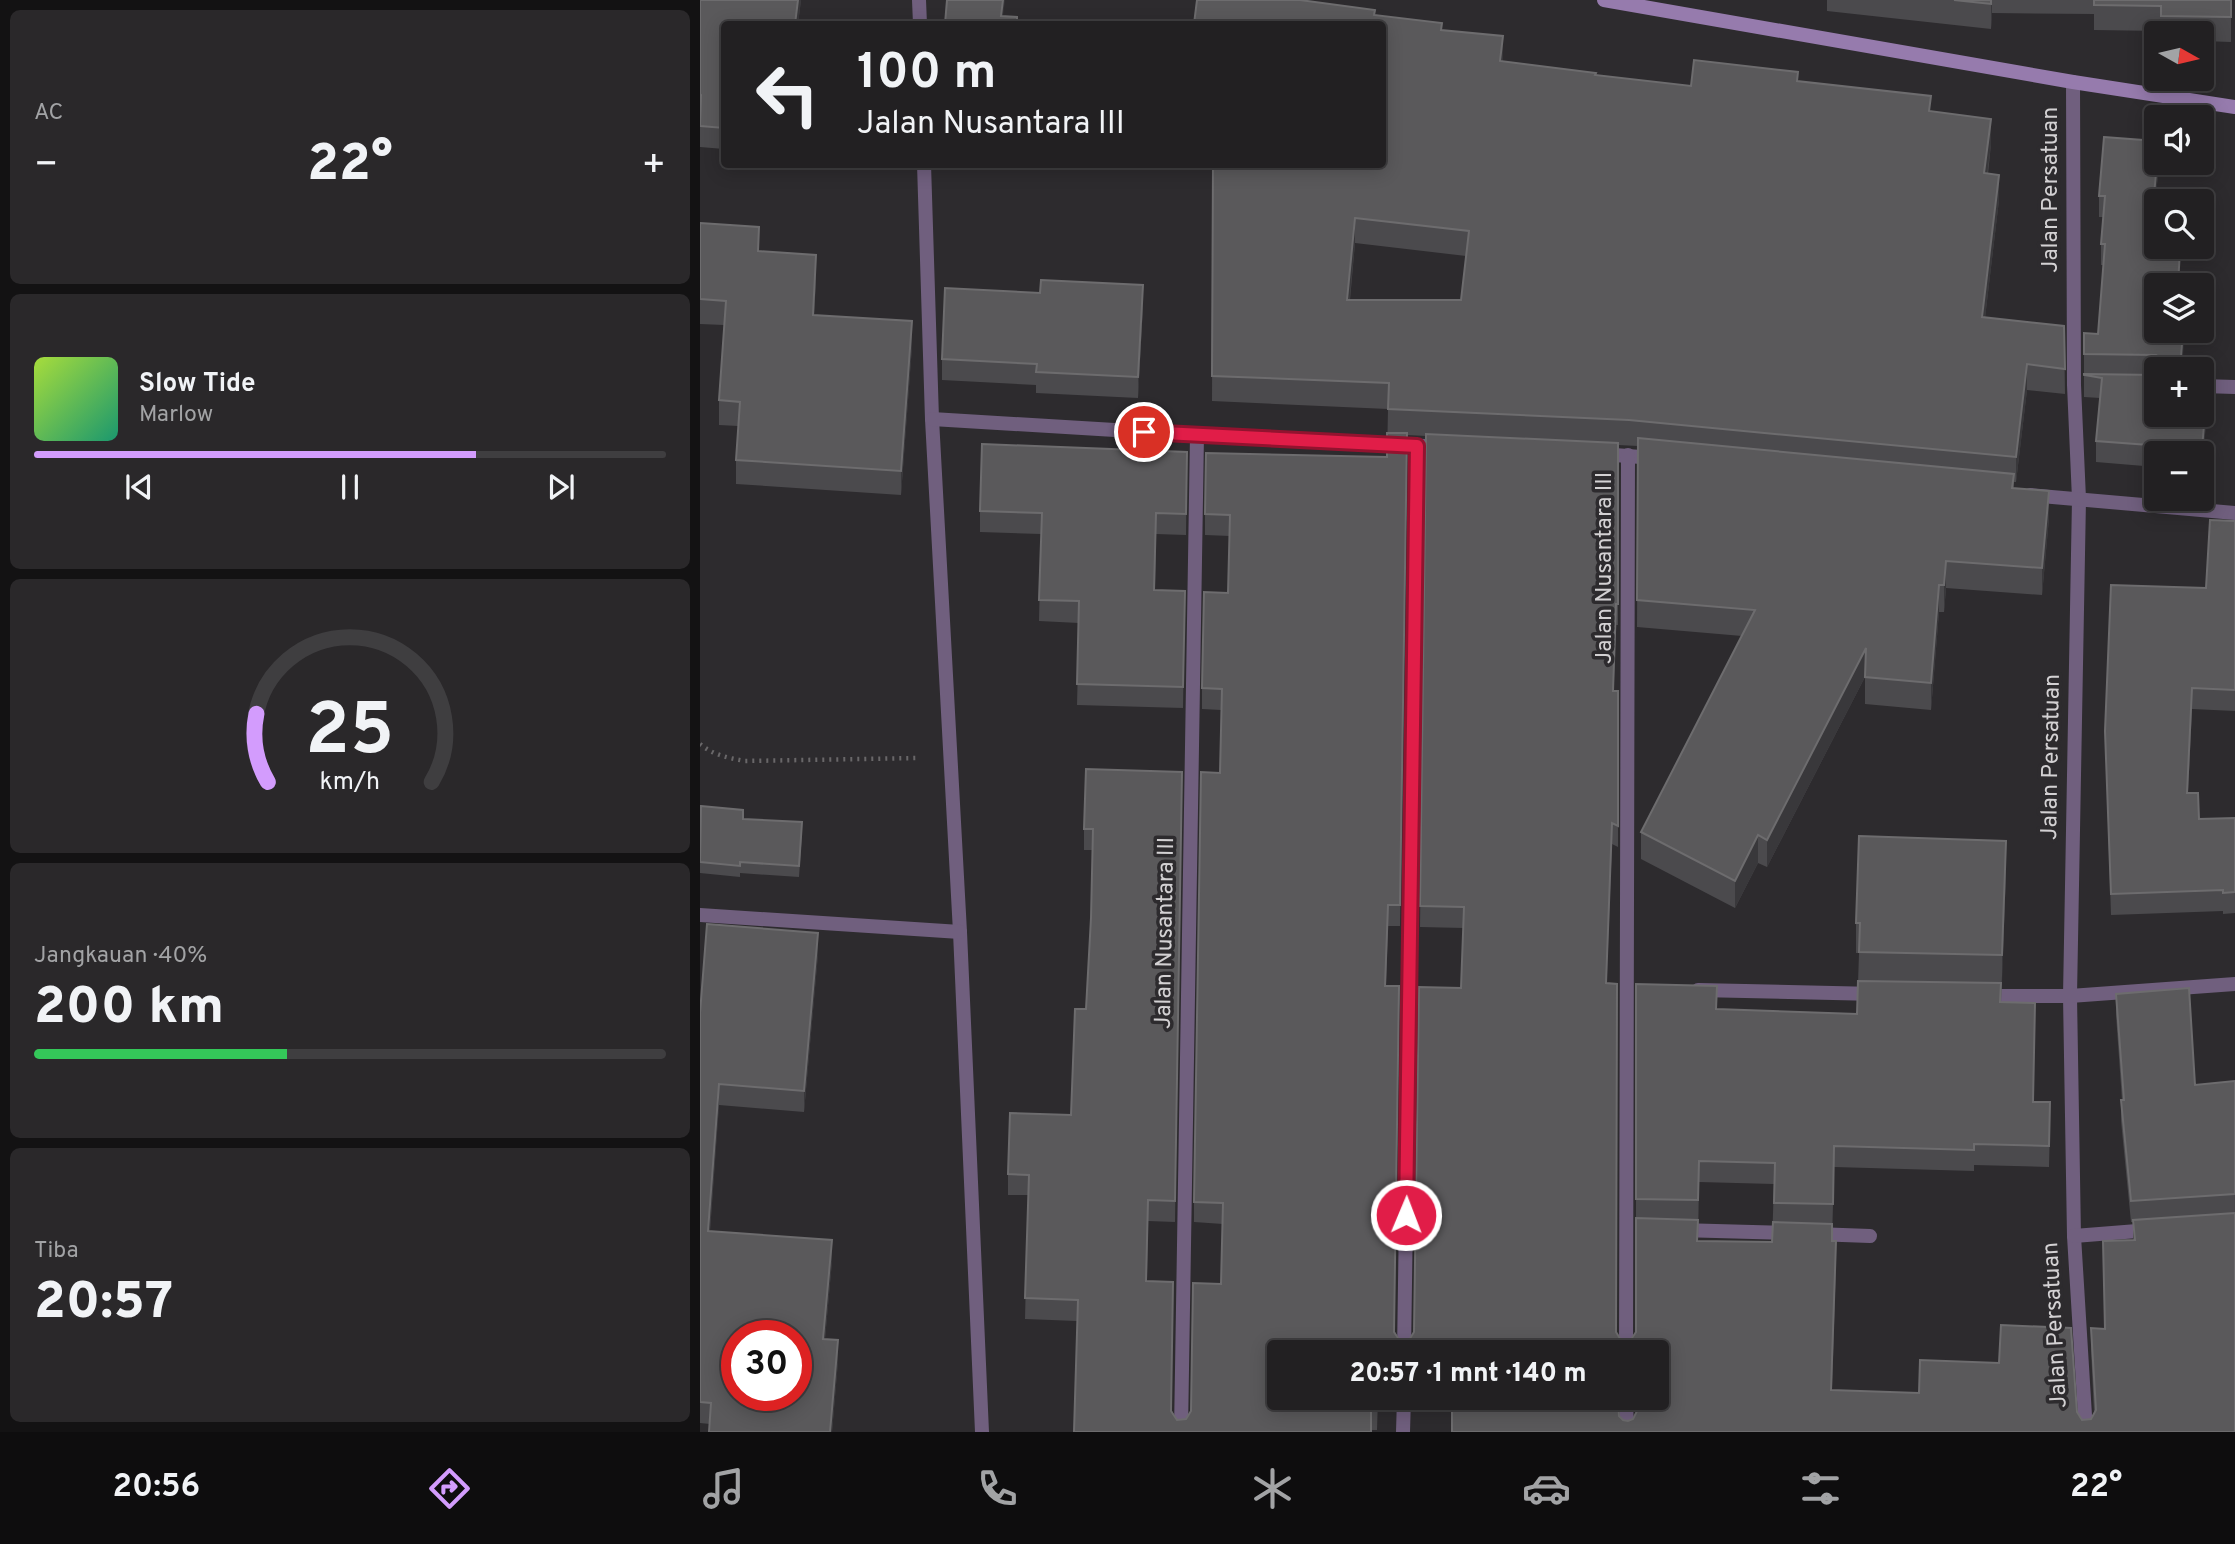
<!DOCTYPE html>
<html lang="id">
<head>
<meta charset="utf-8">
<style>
	:root { --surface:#222022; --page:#2a282a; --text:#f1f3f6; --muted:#a2a3a5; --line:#3f3e40; --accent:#d39cfd }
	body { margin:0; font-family:Overpass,sans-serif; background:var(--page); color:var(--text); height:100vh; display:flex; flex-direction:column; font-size:26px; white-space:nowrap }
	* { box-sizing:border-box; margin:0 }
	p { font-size:23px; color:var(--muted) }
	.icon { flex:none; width:38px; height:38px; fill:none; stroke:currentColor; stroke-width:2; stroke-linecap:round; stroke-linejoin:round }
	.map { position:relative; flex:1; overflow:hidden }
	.drawer { display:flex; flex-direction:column; gap:10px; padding:10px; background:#131213; width:700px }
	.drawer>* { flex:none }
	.top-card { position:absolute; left:21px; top:21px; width:665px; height:147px; border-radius:7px; box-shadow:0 4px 18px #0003,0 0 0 2px var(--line); background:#222022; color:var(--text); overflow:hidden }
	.needle { width:46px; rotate:98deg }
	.controls { position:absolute; left:1444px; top:21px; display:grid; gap:14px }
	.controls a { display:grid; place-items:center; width:70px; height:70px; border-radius:7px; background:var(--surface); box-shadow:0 4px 18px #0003,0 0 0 2px var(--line); font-size:35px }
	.speed { position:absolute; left:21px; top:1320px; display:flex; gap:14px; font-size:35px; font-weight:700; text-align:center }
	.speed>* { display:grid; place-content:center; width:91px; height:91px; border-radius:50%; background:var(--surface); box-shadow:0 4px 18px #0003,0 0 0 2px var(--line); line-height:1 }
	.speed .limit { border:10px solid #d22; background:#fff; color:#111 }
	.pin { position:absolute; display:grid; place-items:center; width:60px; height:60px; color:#fff; margin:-30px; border:4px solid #fff; border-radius:50%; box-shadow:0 2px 7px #0007 }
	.me { position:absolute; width:77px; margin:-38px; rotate:1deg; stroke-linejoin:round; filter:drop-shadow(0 0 5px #0008) }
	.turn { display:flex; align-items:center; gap:24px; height:147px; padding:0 21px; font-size:32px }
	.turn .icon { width:91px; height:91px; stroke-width:2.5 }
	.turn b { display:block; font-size:49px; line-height:60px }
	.big { font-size:52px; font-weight:800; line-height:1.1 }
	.drawer .card { flex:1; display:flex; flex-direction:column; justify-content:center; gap:10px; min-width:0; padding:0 24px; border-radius:10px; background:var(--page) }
	.drawer .dial { align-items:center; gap:0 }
	.dial svg { height:182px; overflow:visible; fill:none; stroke:var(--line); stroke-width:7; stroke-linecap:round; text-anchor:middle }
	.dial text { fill:var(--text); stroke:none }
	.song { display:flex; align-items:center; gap:21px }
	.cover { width:84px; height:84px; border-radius:10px; background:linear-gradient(135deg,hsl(80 70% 55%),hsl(160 70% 35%)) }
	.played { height:7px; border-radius:4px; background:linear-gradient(90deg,var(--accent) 70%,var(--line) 70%) }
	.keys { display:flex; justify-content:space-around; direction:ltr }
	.heat { display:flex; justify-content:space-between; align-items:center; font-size:38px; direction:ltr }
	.charge { height:10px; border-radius:5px; background:linear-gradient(90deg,#34c759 40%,var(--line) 0) }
	.trip { position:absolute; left:567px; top:1340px; width:402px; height:70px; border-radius:7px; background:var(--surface); box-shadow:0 4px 18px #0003,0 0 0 2px var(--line); font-weight:800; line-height:70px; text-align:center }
	.tab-bar { display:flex; height:112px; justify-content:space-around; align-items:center; background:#0e0d0e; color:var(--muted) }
	.tab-bar .icon { width:49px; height:49px }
	.tab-bar .on { color:var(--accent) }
	.tab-bar b { font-size:32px; color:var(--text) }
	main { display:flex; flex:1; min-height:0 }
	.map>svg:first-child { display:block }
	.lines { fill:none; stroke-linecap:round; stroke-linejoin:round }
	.path { stroke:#696769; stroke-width:4.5; stroke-dasharray:2 5; stroke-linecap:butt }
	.street { stroke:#705f7e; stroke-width:14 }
	.secondary { stroke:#967bad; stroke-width:14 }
	.wall { fill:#4b4a4d; fill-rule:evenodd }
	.shaded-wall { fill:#39383b }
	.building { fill:#5a595b; stroke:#6d6c6e; stroke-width:2; fill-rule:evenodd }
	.route-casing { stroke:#92132f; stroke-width:18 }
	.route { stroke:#e11d48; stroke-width:12 }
	.labels { text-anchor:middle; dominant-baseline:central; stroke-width:7; stroke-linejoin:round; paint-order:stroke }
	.street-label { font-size:23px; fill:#d3d1d3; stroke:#2d2b2e }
</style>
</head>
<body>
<main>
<section class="drawer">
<div class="card"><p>AC</p>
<div class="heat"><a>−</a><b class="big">22°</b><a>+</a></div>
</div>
<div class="card">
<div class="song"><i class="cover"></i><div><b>Slow Tide</b><p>Marlow</p></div></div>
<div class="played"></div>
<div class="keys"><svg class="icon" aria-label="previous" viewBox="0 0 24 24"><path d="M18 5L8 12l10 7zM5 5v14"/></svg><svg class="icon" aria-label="pause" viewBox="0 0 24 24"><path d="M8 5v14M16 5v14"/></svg><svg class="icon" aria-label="next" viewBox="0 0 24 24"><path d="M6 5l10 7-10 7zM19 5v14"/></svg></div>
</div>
<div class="card dial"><svg viewBox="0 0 100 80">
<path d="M14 69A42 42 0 1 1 86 69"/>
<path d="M14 69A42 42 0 0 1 9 39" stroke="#d39cfd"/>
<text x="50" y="56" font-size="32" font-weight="700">25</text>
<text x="50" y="72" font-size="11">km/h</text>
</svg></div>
<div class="card"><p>Jangkauan · 40%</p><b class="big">200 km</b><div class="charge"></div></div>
<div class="card"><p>Tiba</p><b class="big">20:57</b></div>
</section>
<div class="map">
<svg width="1535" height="1432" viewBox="0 0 1535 1432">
	<rect width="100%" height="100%" fill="#2d2b2e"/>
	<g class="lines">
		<!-- path -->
		<path class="path" d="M 0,744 C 13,755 28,758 45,761 L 219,758"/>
		<!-- street -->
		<g class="street">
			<polyline points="219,0 220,24"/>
			<polyline points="1373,82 1374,385 1379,499 1370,996 1374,1236 1386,1432"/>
			<polyline points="224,164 232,419 260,932 282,1432"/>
			<polyline points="1502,386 1535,387"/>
			<polyline points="232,419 497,435 745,447"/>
			<polyline points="901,454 954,458"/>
			<polyline points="1330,495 1535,513"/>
			<polyline points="0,915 260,932"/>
			<polyline points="998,990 1177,994"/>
			<polyline points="1285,996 1370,996 1535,984"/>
			<polyline points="979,1230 1091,1233"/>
			<polyline points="1115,1234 1170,1236"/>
			<polyline points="1374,1236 1450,1230"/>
			<polyline points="704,1353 717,446"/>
			<polyline points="926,1353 928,455"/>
			<polyline points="926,1398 927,1432"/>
			<polyline points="481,1432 497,435"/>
			<polyline points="703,1432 704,1398"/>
		</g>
		<!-- secondary -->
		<polyline class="secondary" points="904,0 1373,82 1535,107"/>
	</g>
	<!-- wall -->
	<g class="wall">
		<polygon points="0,0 101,0 98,24 24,24 24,149 0,147"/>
		<polygon points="1127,0 1531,0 1531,42 1502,41 1502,33 1461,33 1461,31 1394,30 1394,14 1292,13 1291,29 1127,11"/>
		<path d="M 675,15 L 742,30 L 803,61 L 896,75 L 991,86 L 1098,81 L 1231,112 L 1291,144 L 1288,174 L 1299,200 L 1285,318 L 1364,326 L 1365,394 L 1327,390 L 1316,482 L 1314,482 L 1314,488 L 1349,518 L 1342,595 L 1246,588 L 1244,612 L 1239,612 L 1231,710 L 1165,704 L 1165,677 L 1067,867 L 1058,863 L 1035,908 L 941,859 L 941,832 L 1042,636 L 937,627 L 938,446 L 918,445 L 918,625 L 916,625 L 913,691 L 918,691 L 918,847 L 912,844 L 906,983 L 916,1332 L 921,1340 L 930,1341 L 936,1332 L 936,984 L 1017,1009 L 1157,1014 L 1159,953 L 1156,953 L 1156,923 L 1306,872 L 1301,1002 L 1335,1024 L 1333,1102 L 1350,1124 L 1349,1167 L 1274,1165 L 1274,1171 L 1134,1167 L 1132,1241 L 1136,1262 L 1132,1390 L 1377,1412 L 1382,1420 L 1391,1419 L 1394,1413 L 1391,1349 L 1391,1328 L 1404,1329 L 1433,1240 L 1433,1222 L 1431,1222 L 1421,1121 L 1421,1100 L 1422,1100 L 1416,1015 L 1416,994 L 1495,1085 L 1535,1081 L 1535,1432 L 752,1432 L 919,1416 L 923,1420 L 928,1421 L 933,1419 L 936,1413 L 935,1398 L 957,1398 L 957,1353 L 579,1353 L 579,1398 L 678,1398 L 677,1430 L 374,1432 L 377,1321 L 325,1319 L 328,1195 L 308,1195 L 308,1174 L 371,1115 L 386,1009 L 391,918 L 393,850 L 384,850 L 384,829 L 482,772 L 475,1222 L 448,1221 L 447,1281 L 472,1411 L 477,1420 L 486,1419 L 491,1411 L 521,1284 L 523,1224 L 494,1222 L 494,1202 L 520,773 L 521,710 L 502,709 L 502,688 L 528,593 L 530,536 L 505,535 L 505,514 L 687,457 L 688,409 L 512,401 L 513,164 L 682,164 ZM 655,243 L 766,256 L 761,300 L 650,300 ZM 707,435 L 726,436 L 720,927 L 764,928 L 761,988 L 714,1332 L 709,1340 L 700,1341 L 695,1332 L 686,986 L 688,926 L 700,926 ZM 999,1182 L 1074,1184 L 1072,1242 L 998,1241 Z"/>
		<polygon points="1456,163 1459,163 1455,206 1456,247 1468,247 1468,249 1480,271 1456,285 1482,369 1456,369 1456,415 1507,411 1502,470 1502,453 1456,453 1456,467 1396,462 1396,441 1400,398 1384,397 1384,333 1398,334 1404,265 1401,265 1401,244 1403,217 1399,217 1399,196"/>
		<polygon points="0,223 116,280 114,315 212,346 201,495 36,484 36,460 38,426 19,425 19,400 24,325 0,324"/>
		<polygon points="443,306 438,398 336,393 336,385 242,380 242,359"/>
		<polygon points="487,452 486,535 456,534 455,590 485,591 483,708 377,705 379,623 339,621 341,534 280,532 280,511"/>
		<polygon points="1535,521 1535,711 1492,709 1488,793 1499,819 1535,818 1535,913 1523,914 1523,911 1411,915 1405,731 1506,588"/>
		<polygon points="43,819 102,833 99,877 40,873 40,877 0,873 0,823"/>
		<polygon points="118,954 104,1112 19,1105 10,1231 132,1261 125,1339 138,1361 132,1432 9,1432 10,1424 0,1423 0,1013"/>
	</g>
	<!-- shaded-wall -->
	<g class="shaded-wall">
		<polygon points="98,0 101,0 98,24 95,24"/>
		<polygon points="303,0 305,0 302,24 301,16"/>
		<polygon points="1291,0 1292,0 1292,13 1291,29"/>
		<polygon points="803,36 803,62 800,61"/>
		<polygon points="1291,119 1291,144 1284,199 1284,173"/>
		<polygon points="1457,163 1459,163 1453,227 1453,206"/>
		<polygon points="1299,175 1299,200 1282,343 1282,317"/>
		<polygon points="655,218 655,243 647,325 647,300"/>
		<polygon points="1480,250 1480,271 1479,285 1478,285"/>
		<polygon points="116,255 116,280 113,340 113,315"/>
		<polygon points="443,285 443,306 438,398 438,377"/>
		<polygon points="212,321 212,346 201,495 201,471"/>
		<polygon points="1483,331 1485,331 1482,369 1480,369"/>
		<polygon points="1327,364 1327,390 1316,482 1316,457"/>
		<polygon points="1507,390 1507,411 1502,470 1502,449"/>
		<polygon points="1349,491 1349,518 1342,595 1342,568"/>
		<polygon points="1246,561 1246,588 1244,612 1244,585"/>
		<polygon points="1239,585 1239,612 1231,710 1231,683"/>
		<polygon points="916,604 916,625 913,712 913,691"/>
		<polygon points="1166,648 1166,675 1067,867 1067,840"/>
		<polygon points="1492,688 1492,709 1487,814 1487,793"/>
		<polygon points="912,823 912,844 906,1004 906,983"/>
		<polygon points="1058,835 1058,863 1035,908 1035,881"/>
		<polygon points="1306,841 1306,872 1302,985 1302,955"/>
		<polygon points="118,933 118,954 104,1112 104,1091"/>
		<polygon points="19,1084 19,1105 8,1252 8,1231"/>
		<polygon points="132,1240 132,1261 123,1360 123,1339"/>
		<polygon points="1136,1241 1136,1262 1131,1411 1131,1390"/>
		<polygon points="138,1340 138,1361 132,1432 130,1432"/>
	</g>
	<!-- building -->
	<g class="building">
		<polygon points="0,0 98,0 95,24 24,24 24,128 0,126 1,95 0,94"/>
		<polygon points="247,0 303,0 301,16 317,17 317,24 245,24"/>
		<path d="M 497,0 L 600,0 L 675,10 L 674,15 L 742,23 L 741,30 L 803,36 L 800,61 L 896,73 L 895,75 L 991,86 L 994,60 L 1098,72 L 1097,81 L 1231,96 L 1229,111 L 1291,119 L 1284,173 L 1299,175 L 1282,317 L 1364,326 L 1365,369 L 1327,364 L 1316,457 L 929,420 L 688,409 L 689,383 L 512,376 L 513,164 L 682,164 L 682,24 L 494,24 ZM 655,218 L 769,231 L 761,300 L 647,300 Z"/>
		<polygon points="1254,0 1291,0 1291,4"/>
		<polygon points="1394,0 1531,0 1531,17 1461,16 1461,6 1394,5"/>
		<polygon points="1404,137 1456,141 1456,163 1457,163 1453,206 1456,206 1456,247 1466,247 1466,249 1480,250 1478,285 1456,285 1456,331 1483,331 1480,369 1463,369 1466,366 1464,360 1456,355 1384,354 1384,333 1398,334 1405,244 1401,244 1405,196 1399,196"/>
		<polygon points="0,223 59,227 58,251 116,255 113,315 212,321 201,471 36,460 40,402 19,400 26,301 0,299"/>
		<polygon points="341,280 443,285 438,377 336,372 337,364 242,359 245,288 340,293"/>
		<polygon points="1384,374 1456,375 1456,415 1502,415 1502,389 1507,390 1502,449 1396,441 1402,378 1384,375"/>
		<polygon points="687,433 707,433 700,905 688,905 685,986 699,986 694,1332 700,1341 709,1340 714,1332 719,987 761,988 764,907 720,906 726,434 918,443 918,604 916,604 913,691 918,691 918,826 912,823 906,983 917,984 916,1332 921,1340 930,1341 936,1332 936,1218 998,1220 997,1241 1072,1242 1073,1222 1132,1224 1132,1241 1136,1241 1131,1390 1219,1393 1220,1360 1299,1363 1301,1325 1371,1328 1377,1412 1382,1420 1391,1419 1396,1410 1391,1328 1405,1329 1403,1241 1435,1240 1433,1220 1535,1213 1535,1432 752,1432 752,1398 918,1398 919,1416 923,1420 928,1421 933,1419 937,1411 936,1398 957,1398 957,1353 579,1353 579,1398 678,1398 677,1409 671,1409 671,1432 374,1432 378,1300 325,1298 329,1175 308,1174 310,1113 371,1115 375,1009 386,1009 391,918 393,829 384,829 386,769 482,772 475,1201 448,1200 446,1281 473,1282 471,1411 477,1420 486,1419 491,1411 493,1283 521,1284 523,1203 494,1202 501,772 520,773 522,689 502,688 504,592 528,593 530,515 505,514 506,453 687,457"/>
		<polygon points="938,438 1314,474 1312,488 1349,491 1342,568 1246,561 1244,585 1239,585 1231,683 1165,677 1166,648 1067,840 1058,835 1035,881 941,832 1055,610 937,600"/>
		<polygon points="282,444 487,452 486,514 456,513 454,590 485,591 483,687 377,684 379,601 339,600 342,513 280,511"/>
		<polygon points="1510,520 1535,521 1535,690 1492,688 1487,793 1498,793 1499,819 1535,818 1535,892 1523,893 1523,890 1411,894 1405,731 1411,585 1506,588"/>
		<polygon points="1,806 43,810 43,819 102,822 99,866 40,862 40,866 0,862"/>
		<polygon points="1159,836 1306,841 1302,955 1159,952 1160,923 1156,923"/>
		<path d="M 7,924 L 118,933 L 104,1091 L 19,1084 L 8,1231 L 132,1240 L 123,1339 L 138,1340 L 130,1432 L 9,1432 L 11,1403 L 0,1402 L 0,1013 ZM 37,1335 L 96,1335 L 96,1395 L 37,1395 Z"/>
		<polygon points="1158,981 1301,983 1300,1002 1335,1003 1333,1102 1350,1102 1349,1146 1274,1144 1274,1150 1134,1146 1133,1204 1074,1203 1075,1163 999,1161 998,1200 936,1199 936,984 1017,986 1016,1009 1157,1014"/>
		<polygon points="1489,988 1495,1085 1535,1081 1535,1194 1431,1201 1421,1100 1424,1100 1416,994"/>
	</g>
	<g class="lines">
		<!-- route casing -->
		<g class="route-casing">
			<polyline id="route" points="444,432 717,446 706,1215"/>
		</g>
		<!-- route -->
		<use href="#route" class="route"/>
	</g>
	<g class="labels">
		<!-- street labels -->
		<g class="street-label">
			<text transform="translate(1351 190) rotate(-90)">Jalan Persatuan</text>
			<text transform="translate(905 568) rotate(-90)">Jalan Nusantara III</text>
			<text transform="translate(1352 757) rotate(-89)">Jalan Persatuan</text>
			<text transform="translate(466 933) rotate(-89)">Jalan Nusantara III</text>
			<text transform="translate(1356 1325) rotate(-93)">Jalan Persatuan</text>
		</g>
	</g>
</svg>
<div class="controls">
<a><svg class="needle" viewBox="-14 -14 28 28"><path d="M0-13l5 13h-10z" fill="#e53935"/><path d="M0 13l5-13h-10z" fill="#a2a3a5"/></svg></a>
<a><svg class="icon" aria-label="sound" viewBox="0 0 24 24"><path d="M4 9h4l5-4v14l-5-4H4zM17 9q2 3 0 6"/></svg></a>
<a><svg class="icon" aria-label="search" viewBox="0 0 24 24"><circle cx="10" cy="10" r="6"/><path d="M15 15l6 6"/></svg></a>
<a><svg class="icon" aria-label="layers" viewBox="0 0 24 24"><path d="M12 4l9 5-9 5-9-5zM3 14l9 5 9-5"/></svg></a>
<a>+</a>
<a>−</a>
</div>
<div class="speed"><div class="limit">30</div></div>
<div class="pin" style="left:444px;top:432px;background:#d93025"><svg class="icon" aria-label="arrive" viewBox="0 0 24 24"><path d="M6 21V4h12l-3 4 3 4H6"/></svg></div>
<svg class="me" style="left:706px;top:1215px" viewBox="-20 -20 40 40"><circle r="17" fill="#e11d48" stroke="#fff" stroke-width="3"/><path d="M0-11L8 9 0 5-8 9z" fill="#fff"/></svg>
<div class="trip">20:57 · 1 mnt · 140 m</div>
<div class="top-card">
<div class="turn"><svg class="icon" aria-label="left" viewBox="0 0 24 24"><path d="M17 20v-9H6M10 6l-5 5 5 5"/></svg><div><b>100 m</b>Jalan Nusantara III</div></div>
</div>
</div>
</main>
<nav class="tab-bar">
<b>20:56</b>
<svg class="icon on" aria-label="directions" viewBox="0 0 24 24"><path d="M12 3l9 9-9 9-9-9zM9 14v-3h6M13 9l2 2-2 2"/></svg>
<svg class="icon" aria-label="music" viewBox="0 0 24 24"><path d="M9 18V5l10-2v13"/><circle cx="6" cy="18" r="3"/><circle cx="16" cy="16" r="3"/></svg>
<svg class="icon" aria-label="phone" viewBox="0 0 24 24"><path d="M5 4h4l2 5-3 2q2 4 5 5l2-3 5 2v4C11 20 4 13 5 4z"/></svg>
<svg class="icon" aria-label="climate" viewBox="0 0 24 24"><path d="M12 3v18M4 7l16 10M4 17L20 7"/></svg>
<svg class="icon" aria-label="car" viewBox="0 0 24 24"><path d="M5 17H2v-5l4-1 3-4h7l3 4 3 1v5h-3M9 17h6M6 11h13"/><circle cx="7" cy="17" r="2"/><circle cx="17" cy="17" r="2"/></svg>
<svg class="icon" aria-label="filters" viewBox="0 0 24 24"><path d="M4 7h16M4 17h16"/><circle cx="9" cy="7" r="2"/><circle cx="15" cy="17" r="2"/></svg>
<b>22°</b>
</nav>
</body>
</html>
